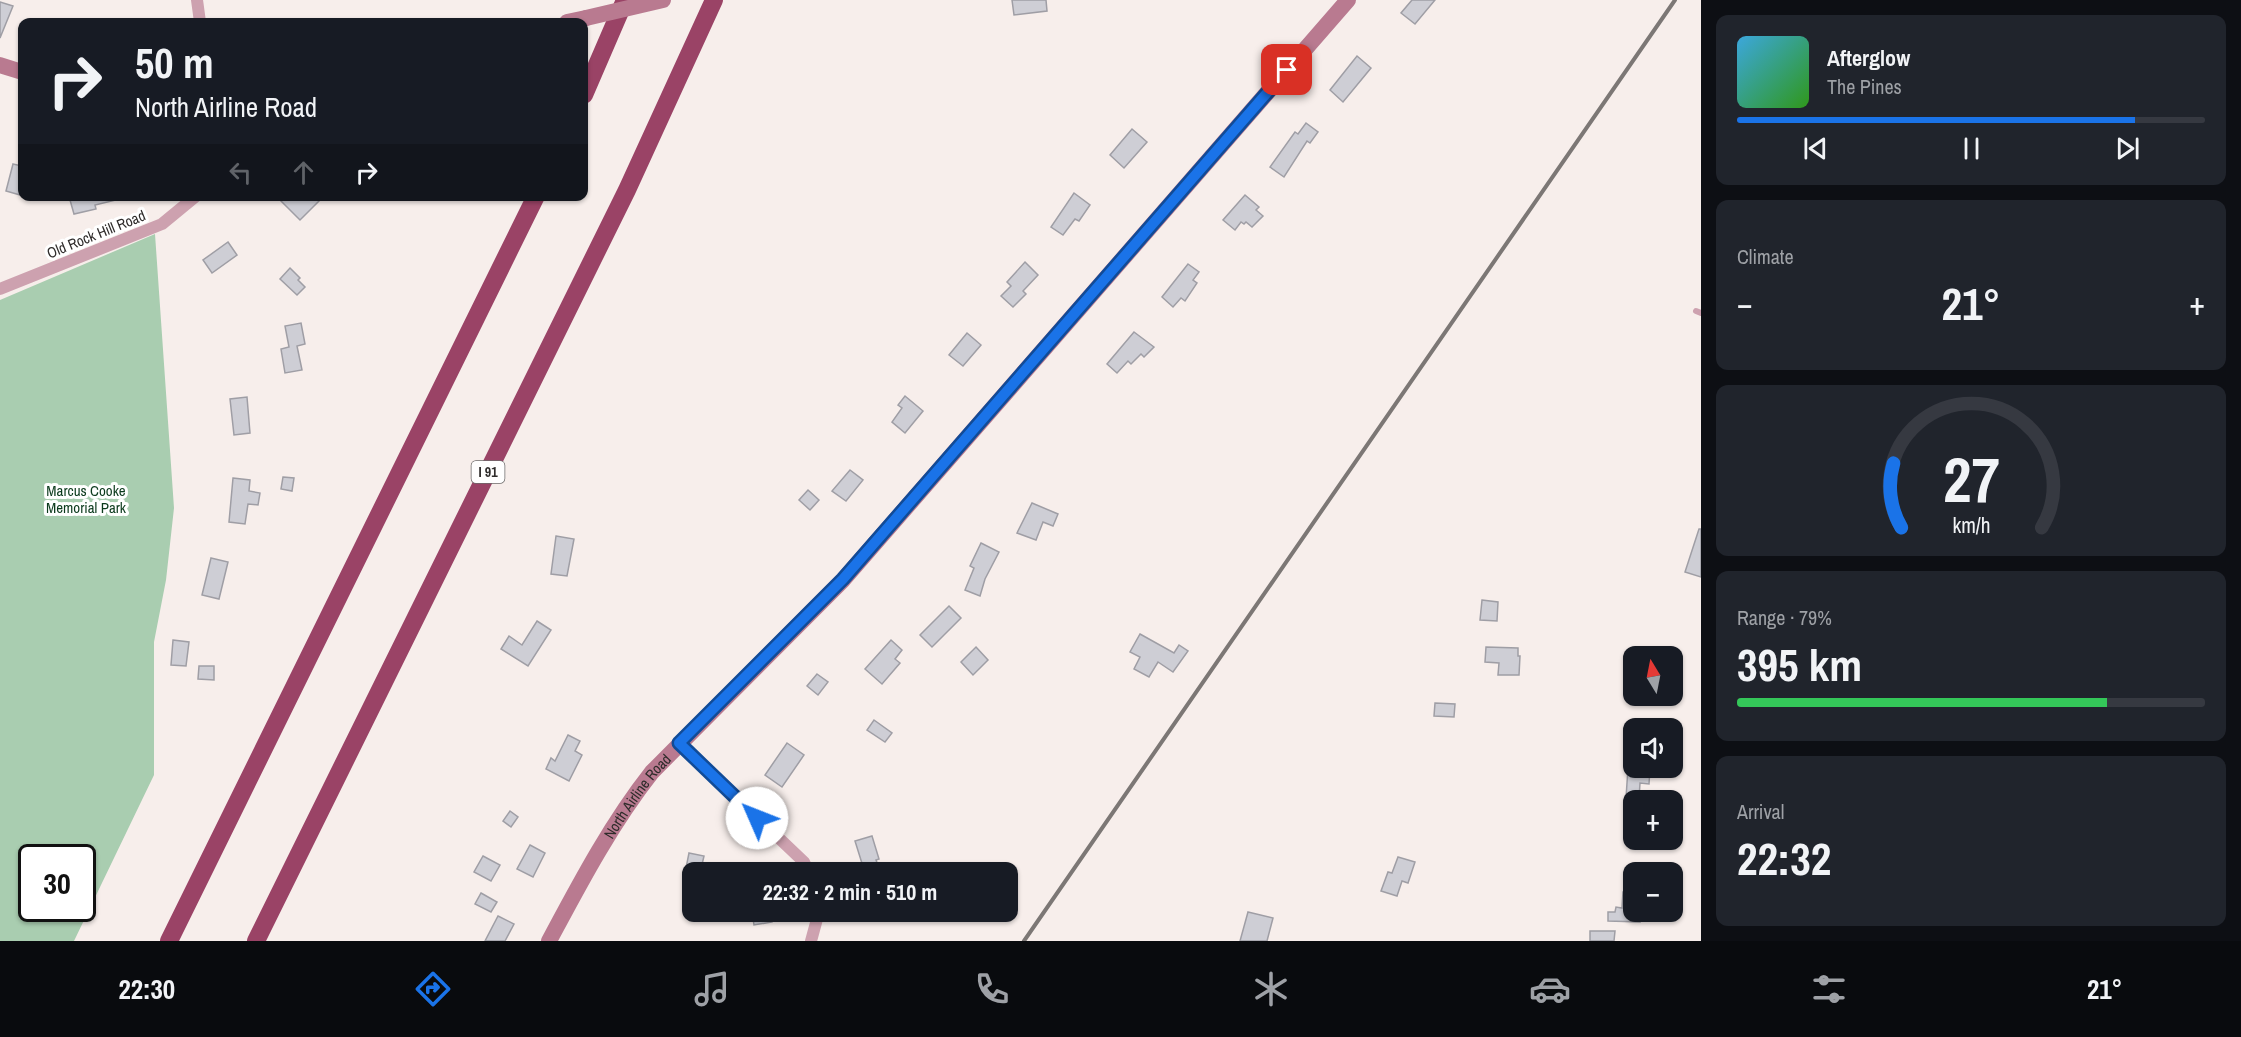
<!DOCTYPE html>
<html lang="en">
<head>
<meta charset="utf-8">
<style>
	:root { --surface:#171b24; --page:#20242c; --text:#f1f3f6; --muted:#9ea1a6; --line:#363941; --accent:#1a73e8 }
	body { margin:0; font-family:"Archivo Narrow",sans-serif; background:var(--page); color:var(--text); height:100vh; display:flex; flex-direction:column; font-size:22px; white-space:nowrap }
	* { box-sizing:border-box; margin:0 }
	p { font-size:20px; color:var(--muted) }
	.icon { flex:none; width:33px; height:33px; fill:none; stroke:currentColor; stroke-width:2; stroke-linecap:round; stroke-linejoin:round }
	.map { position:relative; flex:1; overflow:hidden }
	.side { display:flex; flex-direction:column; gap:15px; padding:15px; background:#0d0f14; width:540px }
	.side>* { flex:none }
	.top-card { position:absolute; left:18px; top:18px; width:570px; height:183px; border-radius:12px; box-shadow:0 2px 4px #0004; background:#171b24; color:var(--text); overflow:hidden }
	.needle { width:39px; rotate:350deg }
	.fabs { position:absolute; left:1623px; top:646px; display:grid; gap:12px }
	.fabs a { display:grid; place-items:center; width:60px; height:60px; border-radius:12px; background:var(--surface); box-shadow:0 2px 4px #0004; font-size:30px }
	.speed { position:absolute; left:18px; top:844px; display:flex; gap:12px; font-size:30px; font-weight:700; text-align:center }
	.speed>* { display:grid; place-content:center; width:78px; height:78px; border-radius:50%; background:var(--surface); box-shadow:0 2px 4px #0004; line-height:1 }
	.speed .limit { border:3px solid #111; border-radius:9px; background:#fff; color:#111 }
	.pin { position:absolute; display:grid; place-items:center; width:51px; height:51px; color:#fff; margin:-26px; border-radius:12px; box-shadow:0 3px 9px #0006 }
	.me { position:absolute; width:66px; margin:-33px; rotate:314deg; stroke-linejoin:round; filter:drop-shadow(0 0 4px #0008) }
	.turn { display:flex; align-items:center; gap:21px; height:126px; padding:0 18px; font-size:27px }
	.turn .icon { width:78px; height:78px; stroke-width:2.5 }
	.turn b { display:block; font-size:42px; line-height:51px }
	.lanes { display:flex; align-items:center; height:57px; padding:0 18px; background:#0003; justify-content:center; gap:30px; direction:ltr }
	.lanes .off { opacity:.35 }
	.big { font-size:45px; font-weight:800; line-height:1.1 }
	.side .card { flex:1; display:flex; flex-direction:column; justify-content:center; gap:9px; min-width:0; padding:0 21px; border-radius:12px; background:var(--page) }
	.side .dial { align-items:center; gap:0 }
	.dial svg { height:156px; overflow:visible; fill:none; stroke:var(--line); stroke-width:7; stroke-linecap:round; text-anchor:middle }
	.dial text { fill:var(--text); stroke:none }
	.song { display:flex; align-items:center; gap:18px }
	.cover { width:72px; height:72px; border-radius:9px; background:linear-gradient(135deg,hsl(200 70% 55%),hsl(110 70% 35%)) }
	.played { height:6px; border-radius:3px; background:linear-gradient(90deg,var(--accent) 85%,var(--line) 85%) }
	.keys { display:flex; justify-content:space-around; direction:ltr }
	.heat { display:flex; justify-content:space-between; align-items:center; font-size:33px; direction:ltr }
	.charge { height:9px; border-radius:4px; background:linear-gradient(90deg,#34c759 79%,var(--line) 0) }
	.trip { position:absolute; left:682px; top:862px; width:336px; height:60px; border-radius:12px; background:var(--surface); box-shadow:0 2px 4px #0004; font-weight:800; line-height:60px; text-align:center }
	.menu { display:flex; height:96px; justify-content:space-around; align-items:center; background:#090b0e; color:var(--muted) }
	.menu .icon { width:42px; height:42px }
	.menu .current { color:var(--accent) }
	.menu b { font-size:27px; color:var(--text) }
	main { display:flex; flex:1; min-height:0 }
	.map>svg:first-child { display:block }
	.green { fill:#a9cdb0; fill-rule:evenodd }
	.building { fill:#ceced5; stroke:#9f9ea5; stroke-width:1.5 }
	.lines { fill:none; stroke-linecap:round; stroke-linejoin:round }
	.lane { stroke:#cda1af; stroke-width:6 }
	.street { stroke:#cda1af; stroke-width:12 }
	.secondary { stroke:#b97a90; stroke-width:16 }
	.highway { stroke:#9a4366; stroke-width:18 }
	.rail { stroke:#7c7775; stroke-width:4 }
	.secondary-bridge { stroke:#b97a90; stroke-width:16 }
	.route-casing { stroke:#114b97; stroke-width:15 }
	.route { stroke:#1a73e8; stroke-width:10 }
	.labels { text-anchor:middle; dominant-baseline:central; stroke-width:6; stroke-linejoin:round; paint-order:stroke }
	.shield { fill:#fff; stroke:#6d6b6b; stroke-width:1.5 }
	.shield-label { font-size:14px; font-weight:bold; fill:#2f2c2b }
	.street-label { font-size:15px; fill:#2f2c2b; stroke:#fff }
	.park-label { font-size:15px; fill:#0b3a1c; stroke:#fff }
</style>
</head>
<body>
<main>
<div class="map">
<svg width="1701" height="941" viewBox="0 0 1701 941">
	<rect width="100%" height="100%" fill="#f7eeeb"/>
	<!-- green -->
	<path class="green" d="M 155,234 L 174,508 L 166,580 L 154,642 L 154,775 L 74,941 L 0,941 L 0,300 ZM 32,858 L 82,858 L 82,909 L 32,909 Z"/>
	<!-- building -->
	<g class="building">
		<polygon points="1012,0 1046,0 1047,11 1014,15"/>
		<polygon points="1412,0 1435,0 1415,24 1401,13"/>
		<polygon points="0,2 13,6 0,38"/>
		<polygon points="1357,56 1371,68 1343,102 1330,90"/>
		<polygon points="1306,123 1318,132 1310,143 1307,141 1284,177 1270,167 1295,132 1298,134"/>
		<polygon points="1132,129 1147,142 1124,168 1110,155"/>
		<polygon points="13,164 22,166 20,195 6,191"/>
		<polygon points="1074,193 1090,205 1079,221 1075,219 1063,235 1051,227"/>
		<polygon points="1245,195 1259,207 1256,210 1263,216 1252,227 1246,222 1244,224 1241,222 1235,230 1223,220"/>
		<polygon points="83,196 116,196 116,200 95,205 96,209 74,214 70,200"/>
		<polygon points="276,196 324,196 300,220"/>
		<polygon points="228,242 237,255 212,273 203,260"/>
		<polygon points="1025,262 1038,275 1023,291 1026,294 1013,307 1001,296 1011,286 1007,282"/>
		<polygon points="1188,264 1199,272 1193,280 1197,283 1185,301 1181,298 1173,307 1162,297"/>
		<polygon points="290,268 300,278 298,280 305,287 297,295 280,279"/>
		<polygon points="301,323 305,344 297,346 302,370 285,373 281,349 289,347 285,326"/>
		<polygon points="1134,332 1154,347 1144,357 1141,354 1131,364 1128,361 1117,373 1107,364"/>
		<polygon points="967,333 981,345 963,366 949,355"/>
		<polygon points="905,396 923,411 905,433 892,422 902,408 898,405"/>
		<polygon points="247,397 250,433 234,435 230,399"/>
		<polygon points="850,470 863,480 846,501 832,491"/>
		<polygon points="283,477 294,478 292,491 281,489"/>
		<polygon points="233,478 250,480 249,491 260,493 258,505 248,504 245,524 229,522"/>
		<polygon points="808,490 819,500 810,510 799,500"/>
		<polygon points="1032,503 1058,514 1053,526 1043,522 1036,540 1017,533"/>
		<polygon points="1699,529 1701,529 1701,577 1685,572"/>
		<polygon points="556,536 574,539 567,576 551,574"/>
		<polygon points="981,543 999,552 985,579 980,596 965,590 974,568 970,566"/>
		<polygon points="211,558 228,562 219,599 202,595"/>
		<polygon points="1482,600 1498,602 1497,621 1480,620"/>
		<polygon points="949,606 961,618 932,647 920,635"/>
		<polygon points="537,621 551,630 528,666 501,649 509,636 522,645"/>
		<polygon points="1140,634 1174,653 1179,645 1188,651 1173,672 1158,662 1149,677 1134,669 1140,657 1130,652"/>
		<polygon points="173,640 189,642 186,666 171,665"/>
		<polygon points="891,640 902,650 895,659 900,663 882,684 865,669"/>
		<polygon points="976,647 988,660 973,675 961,662"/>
		<polygon points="1486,647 1518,648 1518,656 1520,656 1519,675 1498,675 1499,663 1485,662"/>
		<polygon points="199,666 214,666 214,680 198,679"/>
		<polygon points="817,674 828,682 818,695 807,686"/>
		<polygon points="1435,703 1455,704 1454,717 1434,716"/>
		<polygon points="874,720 892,733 885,742 867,730"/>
		<polygon points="568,735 580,741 575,751 582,755 569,781 546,769 551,758 555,761"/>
		<polygon points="787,743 804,755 782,787 765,775"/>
		<polygon points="1628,768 1650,768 1649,784 1640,783 1639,799 1626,798"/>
		<polygon points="510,811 518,817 511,827 503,821"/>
		<polygon points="872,836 879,859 876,860 881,873 865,873 855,841"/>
		<polygon points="530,845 545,853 533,877 517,869"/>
		<polygon points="689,853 704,856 700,873 689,873 690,869 686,868"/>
		<polygon points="483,856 500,865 491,881 474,872"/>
		<polygon points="1398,857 1415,862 1408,883 1402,881 1397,896 1381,891 1388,872 1392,873"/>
		<polygon points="1623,892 1634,892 1634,912 1640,912 1640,922 1608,921 1608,912 1615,912 1616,907 1622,908"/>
		<polygon points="481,893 497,902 491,912 475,904"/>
		<polygon points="752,912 770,912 772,922 754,925"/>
		<polygon points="1248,912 1273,918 1267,941 1240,941"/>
		<polygon points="498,916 514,924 505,941 485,941"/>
		<polygon points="1590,931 1615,931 1614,941 1590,941"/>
	</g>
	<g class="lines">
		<!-- lane -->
		<polyline class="lane" points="1696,311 1701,313"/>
		<!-- street -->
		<g class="street">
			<polyline points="197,0 200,22"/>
			<polyline points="0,289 162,224 196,196"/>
			<polyline points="679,743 804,862 809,873"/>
			<polyline points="811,941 817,919 817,912"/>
		</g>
		<!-- secondary -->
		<g class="secondary">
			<polyline points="567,22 586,18"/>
			<polyline points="0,65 22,72"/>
			<path id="s1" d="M 549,941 C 580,883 611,824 652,772 L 843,580 L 1348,0"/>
		</g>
		<!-- highway -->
		<g class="highway">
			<polyline points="584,95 625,0"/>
			<polyline points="169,941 536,196"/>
			<polyline points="256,941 627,190 714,0"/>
		</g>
		<!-- rail -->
		<polyline class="rail" points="1024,941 1675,0"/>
		<!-- secondary-bridge -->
		<polyline class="secondary-bridge" points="586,18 663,0"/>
	</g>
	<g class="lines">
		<!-- route casing -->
		<g class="route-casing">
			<polyline id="route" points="757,818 679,743 843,579 1287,70"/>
		</g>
		<!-- route -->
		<use href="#route" class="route"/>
	</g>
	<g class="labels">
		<!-- shield labels -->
		<rect class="shield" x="471.5" y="461" width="33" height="22" rx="4.5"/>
		<g class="shield-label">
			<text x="488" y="472">I 91</text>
		</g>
		<!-- street labels -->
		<g class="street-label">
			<text transform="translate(96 234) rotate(-22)">Old Rock Hill Road</text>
			<text stroke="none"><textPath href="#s1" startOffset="170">North Airline Road</textPath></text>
		</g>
		<!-- park labels -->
		<g class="park-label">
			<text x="86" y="490">Marcus Cooke<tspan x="86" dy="17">Memorial Park</tspan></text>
		</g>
	</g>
</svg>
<div class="fabs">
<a><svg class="needle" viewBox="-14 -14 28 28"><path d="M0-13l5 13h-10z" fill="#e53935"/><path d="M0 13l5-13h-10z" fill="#9ea1a6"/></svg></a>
<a><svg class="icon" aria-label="sound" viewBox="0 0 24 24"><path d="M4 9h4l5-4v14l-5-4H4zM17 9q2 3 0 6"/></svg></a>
<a>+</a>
<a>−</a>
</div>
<div class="speed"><div class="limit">30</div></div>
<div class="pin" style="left:1287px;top:70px;background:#d93025"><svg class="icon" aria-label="arrive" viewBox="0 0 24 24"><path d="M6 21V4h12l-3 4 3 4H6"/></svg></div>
<svg class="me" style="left:757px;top:818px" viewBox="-20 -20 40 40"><circle r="19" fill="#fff"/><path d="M0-13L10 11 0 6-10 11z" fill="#1a73e8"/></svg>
<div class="trip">22:32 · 2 min · 510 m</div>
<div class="top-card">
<div class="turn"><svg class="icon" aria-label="right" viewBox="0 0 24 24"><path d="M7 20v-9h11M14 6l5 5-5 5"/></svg><div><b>50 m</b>North Airline Road</div></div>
<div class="lanes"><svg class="icon off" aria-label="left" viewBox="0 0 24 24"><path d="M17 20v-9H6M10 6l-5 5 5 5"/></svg><svg class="icon off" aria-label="ahead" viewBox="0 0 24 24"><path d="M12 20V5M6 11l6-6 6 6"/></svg><svg class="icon" aria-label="right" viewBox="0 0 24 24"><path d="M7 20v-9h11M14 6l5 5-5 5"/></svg></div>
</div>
</div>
<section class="side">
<div class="card">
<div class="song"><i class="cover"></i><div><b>Afterglow</b><p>The Pines</p></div></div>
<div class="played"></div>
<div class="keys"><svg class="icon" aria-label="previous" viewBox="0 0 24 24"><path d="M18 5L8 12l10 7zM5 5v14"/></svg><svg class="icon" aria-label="pause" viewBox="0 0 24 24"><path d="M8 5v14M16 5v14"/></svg><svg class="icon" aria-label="next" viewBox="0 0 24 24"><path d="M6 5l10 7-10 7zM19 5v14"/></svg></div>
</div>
<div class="card"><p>Climate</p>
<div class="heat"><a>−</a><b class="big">21°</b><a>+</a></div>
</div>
<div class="card dial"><svg viewBox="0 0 100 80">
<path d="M14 69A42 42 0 1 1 86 69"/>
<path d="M14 69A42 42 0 0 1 10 36" stroke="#1a73e8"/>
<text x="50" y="56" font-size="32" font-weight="700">27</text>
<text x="50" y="72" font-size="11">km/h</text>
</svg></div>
<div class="card"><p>Range · 79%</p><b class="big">395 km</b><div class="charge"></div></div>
<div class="card"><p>Arrival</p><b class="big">22:32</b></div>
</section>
</main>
<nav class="menu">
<b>22:30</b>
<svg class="icon current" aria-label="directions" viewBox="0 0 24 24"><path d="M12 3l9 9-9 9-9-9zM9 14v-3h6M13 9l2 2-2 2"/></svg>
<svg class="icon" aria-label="music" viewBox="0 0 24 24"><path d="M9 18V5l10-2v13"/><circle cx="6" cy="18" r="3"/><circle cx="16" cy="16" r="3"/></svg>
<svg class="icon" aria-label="phone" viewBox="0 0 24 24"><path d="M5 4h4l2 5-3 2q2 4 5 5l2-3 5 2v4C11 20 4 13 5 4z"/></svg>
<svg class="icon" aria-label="climate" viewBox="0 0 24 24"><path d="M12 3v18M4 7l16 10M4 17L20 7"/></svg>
<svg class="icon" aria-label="car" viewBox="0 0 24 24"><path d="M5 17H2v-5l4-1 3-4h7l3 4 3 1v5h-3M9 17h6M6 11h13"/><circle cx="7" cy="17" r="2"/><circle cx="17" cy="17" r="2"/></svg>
<svg class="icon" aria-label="filters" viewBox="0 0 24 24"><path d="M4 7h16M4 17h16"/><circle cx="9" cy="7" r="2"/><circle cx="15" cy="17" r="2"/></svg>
<b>21°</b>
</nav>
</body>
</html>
